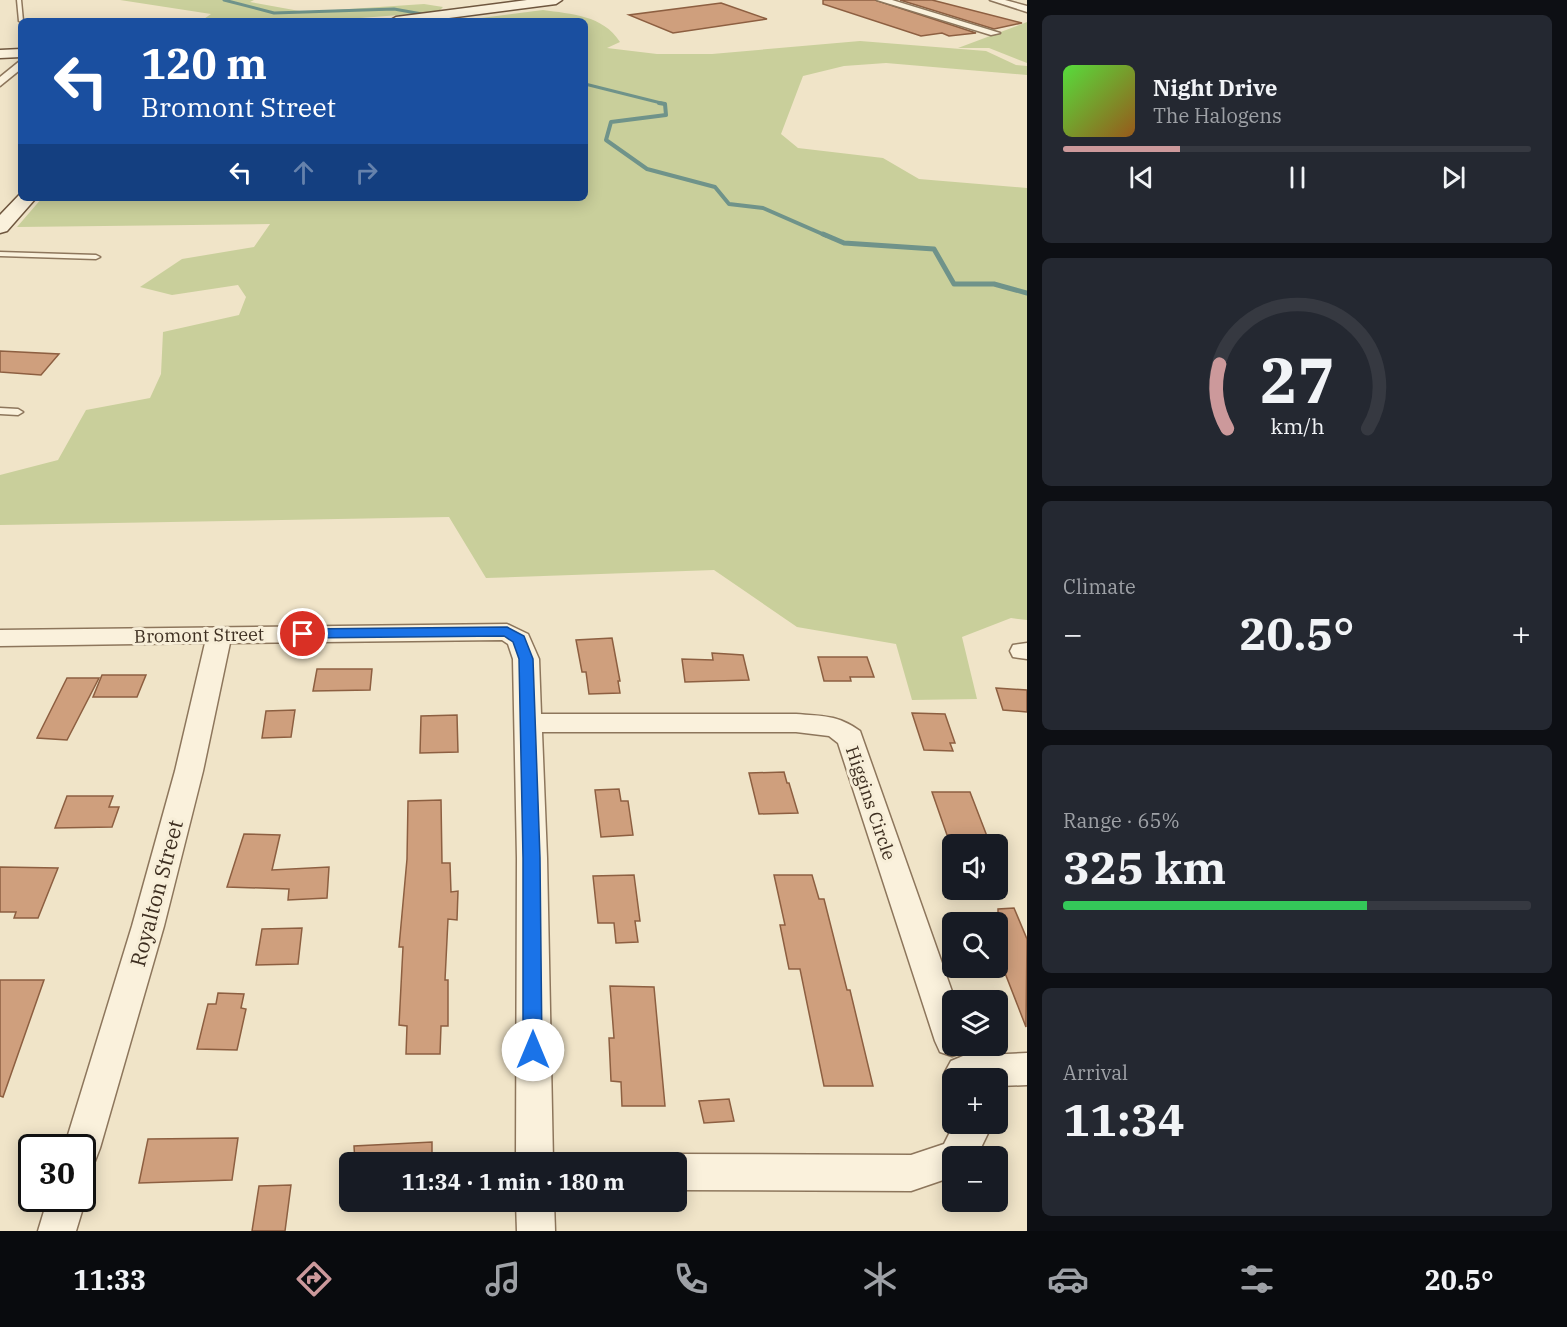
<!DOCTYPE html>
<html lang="en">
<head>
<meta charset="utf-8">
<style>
	:root { --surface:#171b24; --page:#242831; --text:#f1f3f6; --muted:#9ea1a6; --line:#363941; --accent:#cc999b }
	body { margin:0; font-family:"IBM Plex Serif",serif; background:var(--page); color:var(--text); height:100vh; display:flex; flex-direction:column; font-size:22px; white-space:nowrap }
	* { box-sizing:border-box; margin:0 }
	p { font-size:20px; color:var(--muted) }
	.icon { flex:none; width:33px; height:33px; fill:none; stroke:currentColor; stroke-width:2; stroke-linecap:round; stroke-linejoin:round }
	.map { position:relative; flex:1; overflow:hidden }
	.sheet { display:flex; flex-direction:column; gap:15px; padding:15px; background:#0d0f14; width:540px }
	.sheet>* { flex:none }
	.hud { position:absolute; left:18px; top:18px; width:570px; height:183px; border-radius:9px; box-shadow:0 3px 15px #0003; background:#1a4fa0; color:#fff; overflow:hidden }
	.fabs { position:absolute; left:942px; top:834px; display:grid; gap:12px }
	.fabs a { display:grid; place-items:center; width:66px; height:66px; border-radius:9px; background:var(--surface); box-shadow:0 3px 15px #0003; font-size:30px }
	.speed { position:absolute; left:18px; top:1134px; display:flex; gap:12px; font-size:30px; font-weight:700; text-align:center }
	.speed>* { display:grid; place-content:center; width:78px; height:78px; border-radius:50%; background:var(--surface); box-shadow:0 3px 15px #0003; line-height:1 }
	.speed .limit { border:3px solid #111; border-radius:9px; background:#fff; color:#111 }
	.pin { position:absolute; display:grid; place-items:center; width:51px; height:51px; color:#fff; margin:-26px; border:3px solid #fff; border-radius:50%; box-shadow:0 2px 6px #0007 }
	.me { position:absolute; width:66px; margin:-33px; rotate:0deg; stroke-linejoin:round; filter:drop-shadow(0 0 4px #0008) }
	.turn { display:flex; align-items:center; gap:21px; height:126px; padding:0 24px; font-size:27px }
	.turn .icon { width:78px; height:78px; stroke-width:2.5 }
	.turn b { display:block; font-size:42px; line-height:51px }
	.lanes { display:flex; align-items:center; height:57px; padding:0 24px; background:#0003; justify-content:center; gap:30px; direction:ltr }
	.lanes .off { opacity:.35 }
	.big { font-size:45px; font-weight:700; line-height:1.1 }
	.sheet .card { flex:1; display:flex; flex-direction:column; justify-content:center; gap:9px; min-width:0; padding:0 21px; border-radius:9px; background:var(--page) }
	.sheet .dial { align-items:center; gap:0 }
	.dial svg { height:156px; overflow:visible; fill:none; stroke:var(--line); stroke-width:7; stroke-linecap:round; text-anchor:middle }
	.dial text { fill:var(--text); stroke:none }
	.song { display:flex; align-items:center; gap:18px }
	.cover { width:72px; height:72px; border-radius:9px; background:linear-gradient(135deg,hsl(110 70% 55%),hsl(30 70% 35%)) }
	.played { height:6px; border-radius:3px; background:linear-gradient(90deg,var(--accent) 25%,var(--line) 25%) }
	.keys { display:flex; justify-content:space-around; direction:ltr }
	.heat { display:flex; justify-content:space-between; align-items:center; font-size:33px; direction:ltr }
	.charge { height:9px; border-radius:4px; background:linear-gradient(90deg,#34c759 65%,var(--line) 0) }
	.trip { position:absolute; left:339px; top:1152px; width:348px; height:60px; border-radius:9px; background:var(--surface); box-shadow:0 3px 15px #0003; font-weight:700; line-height:60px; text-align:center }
	.tab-bar { display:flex; height:96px; justify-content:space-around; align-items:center; background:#090b0e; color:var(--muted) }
	.tab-bar .icon { width:42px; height:42px }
	.tab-bar .active { color:var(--accent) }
	.tab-bar b { font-size:27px; color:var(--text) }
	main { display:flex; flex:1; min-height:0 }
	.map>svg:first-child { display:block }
	.green { fill:#c9cf9b }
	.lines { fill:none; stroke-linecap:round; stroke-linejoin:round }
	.stream-far2 { stroke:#6f938a; stroke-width:3 }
	.stream-far1 { stroke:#6f938a; stroke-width:4 }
	.stream { stroke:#6f938a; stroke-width:5 }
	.building { fill:#cf9f7d; stroke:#8d5f41; stroke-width:1.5 }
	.lane-casing { stroke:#8d765c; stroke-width:3 }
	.street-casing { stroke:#8d765c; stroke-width:3 }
	.secondary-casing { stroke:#6f573f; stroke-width:3 }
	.lane { fill:#faf1dc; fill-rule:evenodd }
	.street { fill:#faf1dc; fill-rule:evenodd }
	.secondary { fill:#faf1dc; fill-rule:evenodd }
	.route { fill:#1a73e8; stroke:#114b97; stroke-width:1.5 }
	.labels { text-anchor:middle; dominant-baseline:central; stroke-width:6; stroke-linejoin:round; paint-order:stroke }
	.street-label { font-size:18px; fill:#3d2e20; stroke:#f7eed8 }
	.near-street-label { font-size:21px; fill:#3d2e20; stroke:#f7eed8 }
</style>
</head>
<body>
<main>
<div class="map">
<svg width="1027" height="1231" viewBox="0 0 1027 1231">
	<rect width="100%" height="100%" fill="#f0e4c8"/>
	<!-- green -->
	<g class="green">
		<polygon points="120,0 254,0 250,2 305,12 424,4 443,7 438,12 322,21 201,21 211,14"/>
		<path d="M 543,10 C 571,14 603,15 620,42 L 607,48 L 657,54 L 712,54 L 860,41 L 986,51 L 1016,65 L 1027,66 L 1027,75 L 886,63 L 844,66 L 803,76 L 781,134 L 798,148 L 883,158 L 919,179 L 1027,188 L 1027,620 L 1011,618 L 962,637 L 977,699 L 912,700 L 896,644 L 797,627 L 714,570 L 486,578 L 449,517 L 0,525 L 0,475 L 58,460 L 86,410 L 150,398 L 161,374 L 163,332 L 239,315 L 246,297 L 238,285 L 172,295 L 140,287 L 182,259 L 254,247 L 270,224 L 17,227 L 42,198 L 585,198 L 585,21 L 458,21 Z"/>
		<polygon points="1027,22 1027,63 989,48 958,48"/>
	</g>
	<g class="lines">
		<!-- stream-far2 -->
		<g class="stream-far2">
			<polyline points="224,0 274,13 394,9 422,14"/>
			<polyline points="585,84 665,104"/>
		</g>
		<!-- stream-far1 -->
		<polyline class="stream-far1" points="659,103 665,104 666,115 611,122 606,140 647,169 715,187 729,204 763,208 827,236"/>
		<!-- stream -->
		<polyline class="stream" points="823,234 844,243 934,249 954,284 994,284 1027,293"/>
	</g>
	<!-- building -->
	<g class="building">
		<polygon points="823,0 875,0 976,33 949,36 942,33 921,36 823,4"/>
		<polygon points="900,0 932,0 1022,23 994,29"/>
		<polygon points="721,3 767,19 673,33 629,15"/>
		<polygon points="0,351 59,354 41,375 0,372"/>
		<polygon points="612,638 620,681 618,681 620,693 589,694 586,672 582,672 576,640"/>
		<polygon points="712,653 743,655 749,680 685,682 682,659 713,660"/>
		<polygon points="818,657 867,657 874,677 850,677 851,681 824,681"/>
		<polygon points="317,669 372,669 370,690 313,691"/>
		<polygon points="102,675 146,675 137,697 93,697"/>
		<polygon points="67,678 99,678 67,740 37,738"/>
		<polygon points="996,688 1027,690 1027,712 1003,710"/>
		<polygon points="295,710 291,737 262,738 266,711"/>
		<polygon points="912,713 945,714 955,743 950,743 953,751 924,750"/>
		<polygon points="457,715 458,752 420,753 421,716"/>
		<polygon points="784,772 787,783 789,783 798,813 759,814 749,773"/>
		<polygon points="619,789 621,801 628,801 633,835 601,837 595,790"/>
		<polygon points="932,792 970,792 990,844 965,844 962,835 947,835"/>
		<polygon points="67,796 113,796 109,807 119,807 112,827 55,828"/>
		<polygon points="441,800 442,863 450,863 451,892 458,891 457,920 448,919 445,980 448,980 448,1026 441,1026 440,1054 406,1054 407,1026 399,1025 403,947 399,947 407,859 408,801"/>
		<polygon points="244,834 280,835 272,870 329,867 327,898 288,900 289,889 227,887"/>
		<polygon points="0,867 58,868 38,918 14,918 16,912 0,912"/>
		<polygon points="634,875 640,921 635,921 638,942 616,943 614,923 598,923 593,876"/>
		<polygon points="774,875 812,875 819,899 824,899 847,990 850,990 873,1086 824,1086 800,969 789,969 780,925 785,925"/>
		<polygon points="1014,908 1027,939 1026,1027 998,955 998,909"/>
		<polygon points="302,928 298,964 256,965 262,929"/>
		<polygon points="0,980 44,980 3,1097 0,1096"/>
		<polygon points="610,986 654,987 665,1106 622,1106 621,1082 611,1081 609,1038 614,1038"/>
		<polygon points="218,993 244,994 241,1008 246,1009 237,1050 197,1049 208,1004 216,1004"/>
		<polygon points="729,1099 734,1121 704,1123 699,1101"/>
		<polygon points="238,1138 232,1180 139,1183 148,1139"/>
		<polygon points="432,1142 432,1162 355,1162 354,1146"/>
		<polygon points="291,1185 285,1231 252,1231 259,1186"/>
	</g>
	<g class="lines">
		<!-- lane casing -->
		<g class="lane-casing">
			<g id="lane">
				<polygon points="17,0 21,0 23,21 21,22 19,21"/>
				<polygon points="0,252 96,255 100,257 96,259 0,256"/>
				<polygon points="0,408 18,409 23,412 18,415 0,414"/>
			</g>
		</g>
		<!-- street casing -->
		<g class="street-casing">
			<g id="street">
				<polygon points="877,0 892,0 1000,33 991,35"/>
				<polygon points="990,0 1005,0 1027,6 1027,12"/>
				<polygon points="21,60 21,69 0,86 0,77"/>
				<path d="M 507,624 L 528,634 L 539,659 L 541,714 L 796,714 C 822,716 838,715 860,731 L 955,1000 L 952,1000 L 952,1046 L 967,1046 L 964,1052 L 952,1056 L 940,1052 L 935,1041 L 838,743 L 829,736 L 796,732 L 542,732 L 547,858 L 553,1162 L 516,1162 L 517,858 L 513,659 L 508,644 L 502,640 L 230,643 L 203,771 L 164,926 L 100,1148 L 95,1161 L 82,1166 L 82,1148 L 64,1148 L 132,926 L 175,771 L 205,643 L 0,646 L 0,630 Z"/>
				<polygon points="1027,643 1027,659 1013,657 1010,651 1013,645"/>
				<polygon points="1027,1053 1027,1085 998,1086 998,1078 952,1078 952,1084 945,1072 951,1061 963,1056"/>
				<polygon points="954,1124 990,1124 990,1129 977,1156 952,1156 952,1177 911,1191 676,1190 676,1162 661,1162 663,1159 676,1154 911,1155 944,1144"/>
				<polygon points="82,1190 86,1198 76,1231 38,1231 48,1198 82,1198"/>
				<polygon points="516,1202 554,1202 555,1231 517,1231"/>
			</g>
		</g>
		<!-- secondary casing -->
		<g class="secondary-casing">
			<g id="secondary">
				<polygon points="527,0 562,0 556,4 426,21 389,21 396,17"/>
				<polygon points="21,49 21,57 0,58 0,50"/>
				<polygon points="21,193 21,198 36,198 7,231 0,233 0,215"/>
			</g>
		</g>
		<!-- lane -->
		<use href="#lane" class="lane"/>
		<!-- street -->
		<use href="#street" class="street"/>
		<!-- secondary -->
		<use href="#secondary" class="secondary"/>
	</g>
	<!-- route -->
	<polygon class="route" points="507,627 524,636 533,659 540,858 542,1050 540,1056 533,1058 526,1056 523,1050 523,858 519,659 513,642 504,636 303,638 296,634 303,629"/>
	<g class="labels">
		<!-- street labels -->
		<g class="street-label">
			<text transform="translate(199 635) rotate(-1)">Bromont Street</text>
			<text transform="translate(871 803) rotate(71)">Higgins Circle</text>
		</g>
		<!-- near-street labels -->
		<g class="near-street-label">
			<text transform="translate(156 893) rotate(-75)">Royalton Street</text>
		</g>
	</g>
</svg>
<div class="fabs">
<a><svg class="icon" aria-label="sound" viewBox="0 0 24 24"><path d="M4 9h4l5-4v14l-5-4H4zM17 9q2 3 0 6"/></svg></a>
<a><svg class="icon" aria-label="search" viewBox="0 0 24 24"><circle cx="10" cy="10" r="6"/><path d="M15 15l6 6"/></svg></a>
<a><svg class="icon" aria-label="layers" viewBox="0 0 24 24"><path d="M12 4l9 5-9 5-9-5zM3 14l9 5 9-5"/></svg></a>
<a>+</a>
<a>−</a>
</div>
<div class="speed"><div class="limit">30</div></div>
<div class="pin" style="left:303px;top:634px;background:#d93025"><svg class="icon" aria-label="arrive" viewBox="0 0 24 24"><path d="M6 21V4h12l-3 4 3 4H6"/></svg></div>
<svg class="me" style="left:533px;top:1050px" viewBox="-20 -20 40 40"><circle r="19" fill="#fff"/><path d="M0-13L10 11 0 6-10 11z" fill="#1a73e8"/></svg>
<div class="trip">11:34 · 1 min · 180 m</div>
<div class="hud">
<div class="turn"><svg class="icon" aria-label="left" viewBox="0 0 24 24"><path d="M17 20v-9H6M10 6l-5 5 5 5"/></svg><div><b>120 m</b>Bromont Street</div></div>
<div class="lanes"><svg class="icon" aria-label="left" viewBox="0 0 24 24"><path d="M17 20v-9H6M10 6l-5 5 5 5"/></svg><svg class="icon off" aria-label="ahead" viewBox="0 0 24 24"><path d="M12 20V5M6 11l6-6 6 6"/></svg><svg class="icon off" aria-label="right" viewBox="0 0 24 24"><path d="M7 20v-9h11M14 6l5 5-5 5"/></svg></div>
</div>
</div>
<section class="sheet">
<div class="card">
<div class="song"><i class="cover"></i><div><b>Night Drive</b><p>The Halogens</p></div></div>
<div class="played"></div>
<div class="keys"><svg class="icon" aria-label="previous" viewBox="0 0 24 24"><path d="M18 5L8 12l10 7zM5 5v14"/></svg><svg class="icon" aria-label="pause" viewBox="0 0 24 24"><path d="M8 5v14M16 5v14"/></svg><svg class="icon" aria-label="next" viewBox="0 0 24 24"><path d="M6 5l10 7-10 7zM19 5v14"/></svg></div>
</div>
<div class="card dial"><svg viewBox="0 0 100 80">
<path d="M14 69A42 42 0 1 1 86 69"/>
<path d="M14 69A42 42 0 0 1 10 36" stroke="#cc999b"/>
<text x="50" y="56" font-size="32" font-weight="700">27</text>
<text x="50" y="72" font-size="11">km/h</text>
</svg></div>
<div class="card"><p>Climate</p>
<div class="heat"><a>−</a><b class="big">20.5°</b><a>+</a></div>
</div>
<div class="card"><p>Range · 65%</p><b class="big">325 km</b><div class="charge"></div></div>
<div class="card"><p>Arrival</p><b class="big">11:34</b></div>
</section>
</main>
<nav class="tab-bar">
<b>11:33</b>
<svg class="icon active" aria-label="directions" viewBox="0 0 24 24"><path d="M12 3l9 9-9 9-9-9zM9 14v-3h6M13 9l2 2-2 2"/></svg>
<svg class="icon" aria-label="music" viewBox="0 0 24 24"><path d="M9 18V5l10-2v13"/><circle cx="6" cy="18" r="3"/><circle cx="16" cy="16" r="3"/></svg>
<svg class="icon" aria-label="phone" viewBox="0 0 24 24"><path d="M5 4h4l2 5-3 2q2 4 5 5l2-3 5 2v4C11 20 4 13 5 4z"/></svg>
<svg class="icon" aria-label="climate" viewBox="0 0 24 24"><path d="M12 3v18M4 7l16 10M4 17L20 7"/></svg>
<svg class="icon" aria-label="car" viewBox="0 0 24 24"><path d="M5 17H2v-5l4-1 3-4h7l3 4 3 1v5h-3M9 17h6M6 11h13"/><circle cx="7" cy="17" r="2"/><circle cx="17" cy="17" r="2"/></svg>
<svg class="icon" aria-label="filters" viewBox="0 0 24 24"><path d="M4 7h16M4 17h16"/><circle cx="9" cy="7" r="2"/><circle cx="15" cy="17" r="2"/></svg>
<b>20.5°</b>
</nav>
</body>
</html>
